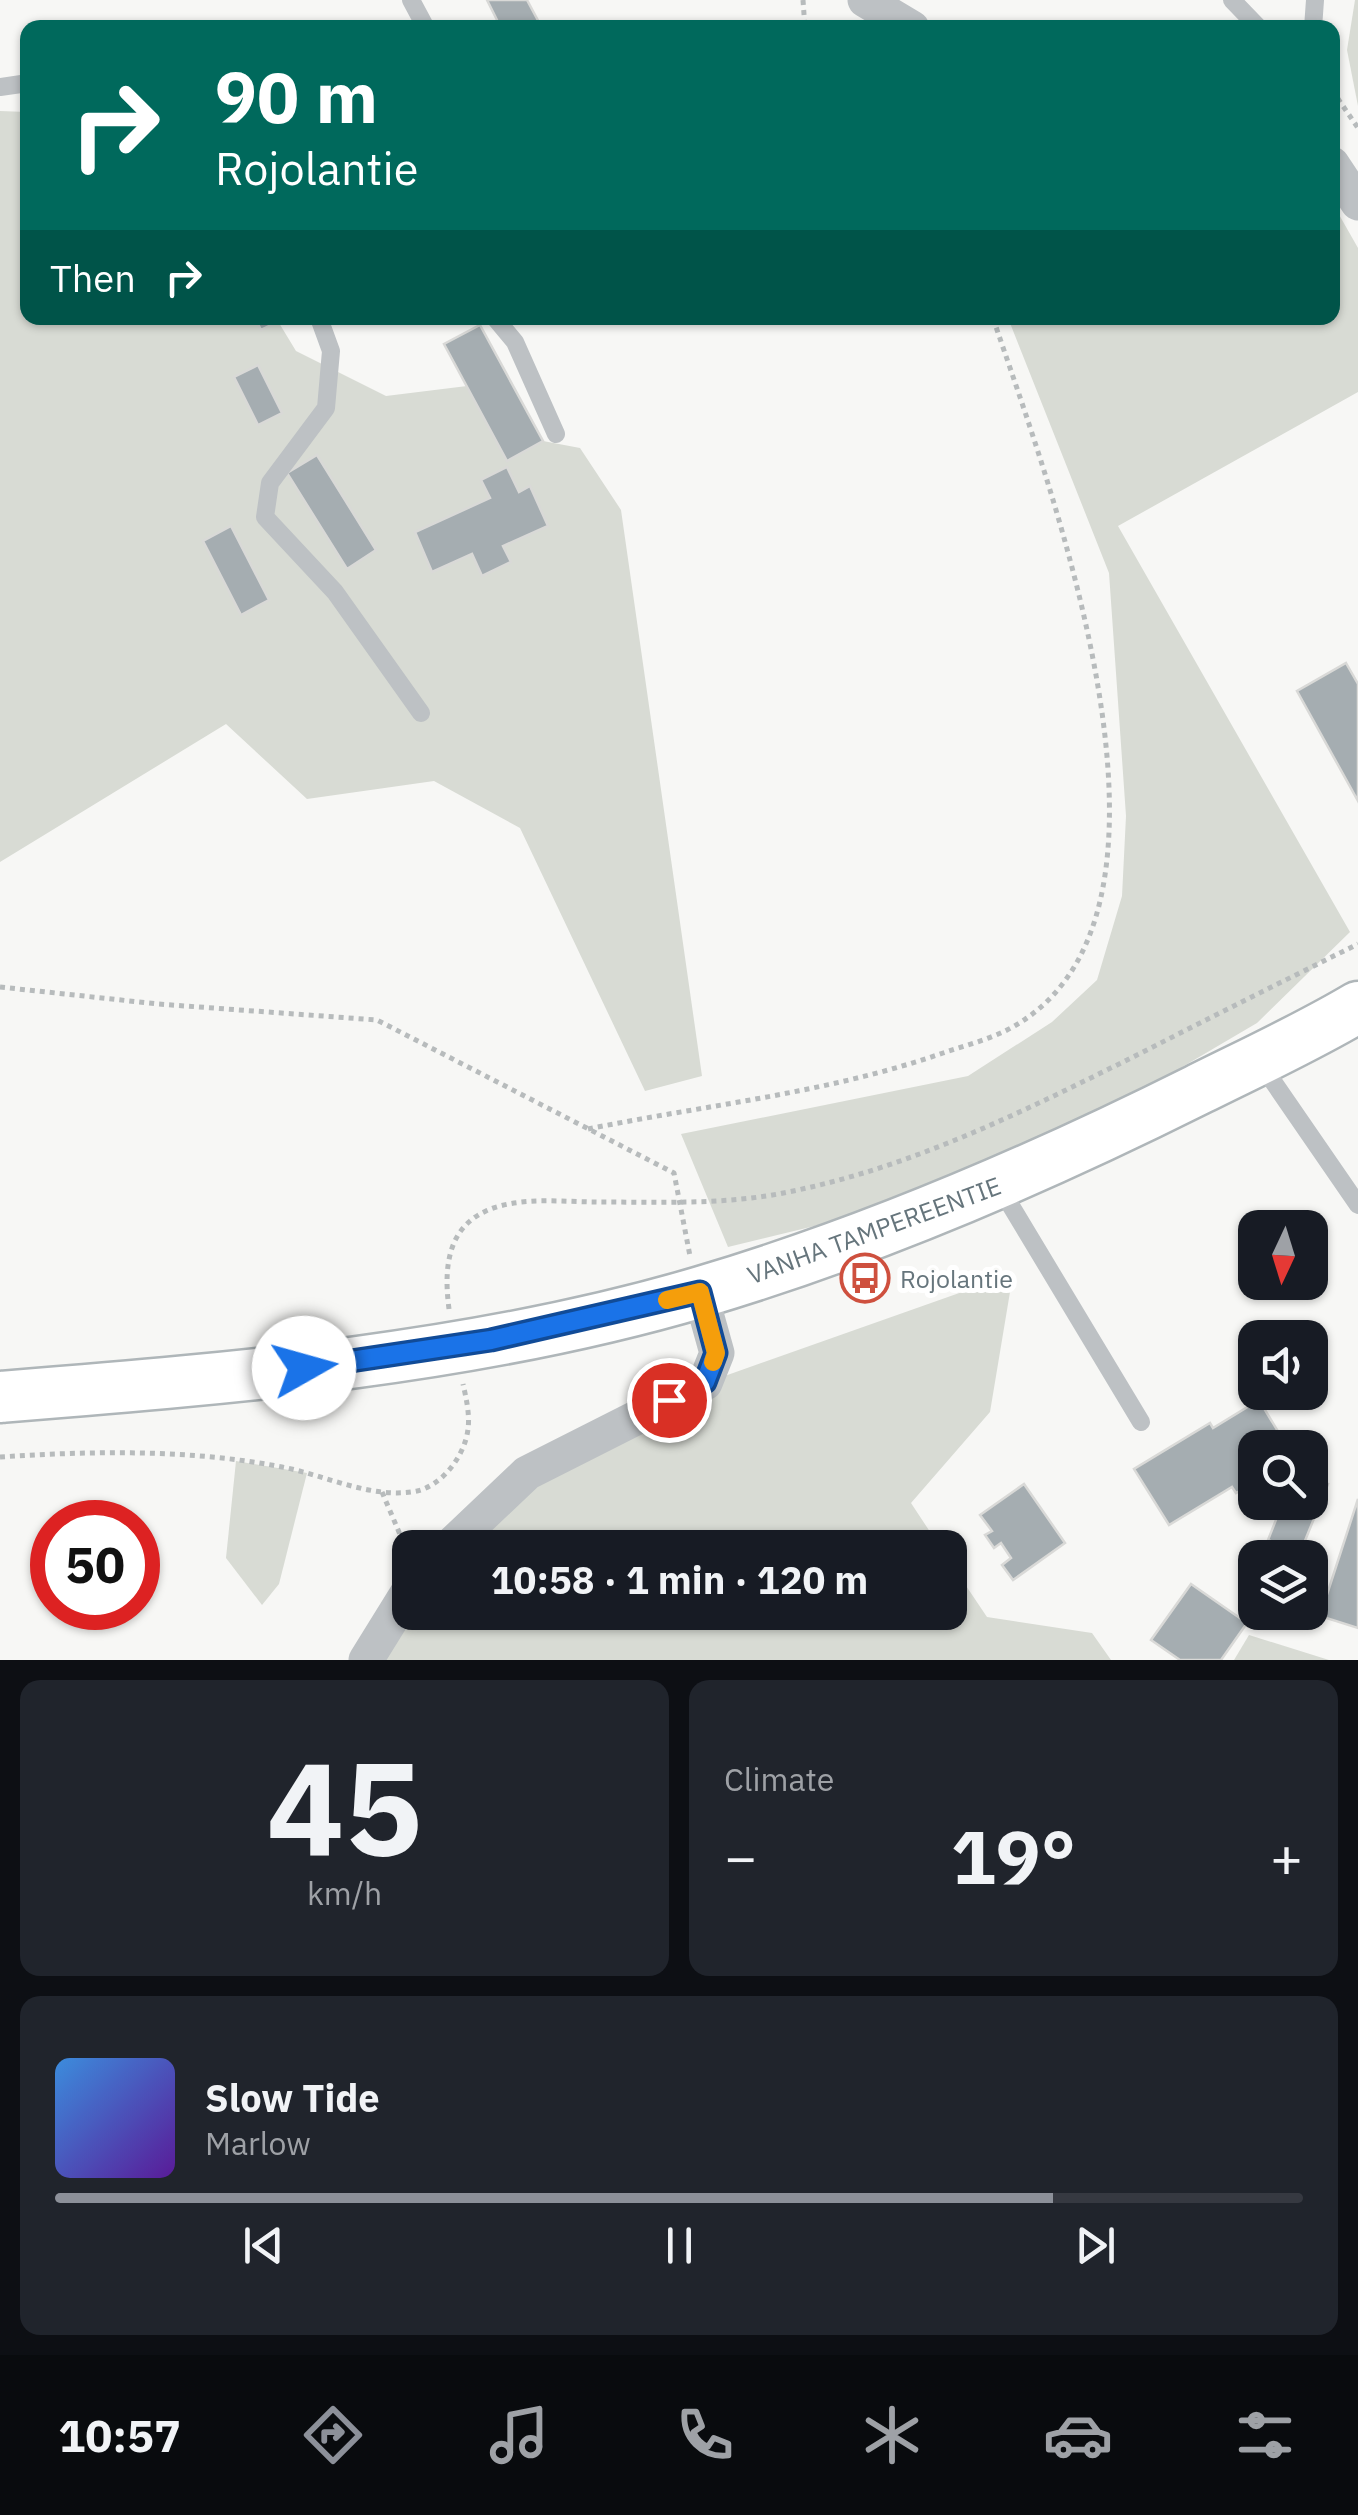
<!DOCTYPE html>
<html lang="en">
<head>
<meta charset="utf-8">
<style>
	:root { --surface:#171b24; --page:#20242c; --text:#f1f3f6; --muted:#9ea1a6; --line:#363941; --accent:#8c9099 }
	body { margin:0; font-family:"IBM Plex Sans",sans-serif; background:var(--page); color:var(--text); height:100vh; display:flex; flex-direction:column; font-size:38px; white-space:nowrap }
	* { box-sizing:border-box; margin:0 }
	p { font-size:32px; color:var(--muted) }
	.icon { flex:none; width:55px; height:55px; fill:none; stroke:currentColor; stroke-width:2; stroke-linecap:round; stroke-linejoin:round }
	.map { position:relative; height:1660px; overflow:hidden }
	.side { display:flex; flex-direction:column; gap:20px; padding:20px; background:#0d0f14; flex:1 }
	.side>* { flex:none }
	.banner { position:absolute; left:20px; top:20px; width:1320px; height:305px; border-radius:20px; box-shadow:0 2px 8px #0004; background:#00695c; color:#fff; overflow:hidden }
	.needle { width:65px; rotate:184deg }
	.controls { position:absolute; left:1238px; top:1210px; display:grid; gap:20px }
	.controls a { display:grid; place-items:center; width:90px; height:90px; border-radius:20px; background:var(--surface); box-shadow:0 2px 8px #0004; font-size:50px }
	.speed { position:absolute; left:30px; top:1500px; display:flex; gap:20px; font-size:50px; font-weight:700; text-align:center }
	.speed>* { display:grid; place-content:center; width:130px; height:130px; border-radius:50%; background:var(--surface); box-shadow:0 2px 8px #0004; line-height:1 }
	.speed .limit { border:15px solid #d22; background:#fff; color:#111 }
	.pin { position:absolute; display:grid; place-items:center; width:85px; height:85px; color:#fff; margin:-42px; border:5px solid #fff; border-radius:50%; box-shadow:0 2px 10px #0007 }
	.me { position:absolute; width:110px; margin:-55px; rotate:83deg; stroke-linejoin:round; filter:drop-shadow(0 0 8px #0008) }
	.turn { display:flex; align-items:center; gap:35px; height:210px; padding:0 30px; font-size:45px }
	.turn .icon { width:130px; height:130px; stroke-width:2.5 }
	.turn b { display:block; font-size:70px; line-height:85px }
	.then { display:flex; align-items:center; height:95px; padding:0 30px; background:#0003; gap:20px; font-size:38px }
	.big { font-size:75px; font-weight:700; line-height:1.1 }
	.side .tile { flex:1; display:flex; flex-direction:column; justify-content:center; gap:15px; min-width:0; padding:0 35px; border-radius:20px; background:var(--page) }
	.side .dial { align-items:center; gap:0 }
	.dial b { font-size:130px; line-height:1 }
	.song { display:flex; align-items:center; gap:30px }
	.cover { width:120px; height:120px; border-radius:15px; background:linear-gradient(135deg,hsl(210 70% 55%),hsl(270 70% 35%)) }
	.played { height:10px; border-radius:5px; background:linear-gradient(90deg,var(--accent) 80%,var(--line) 80%) }
	.keys { display:flex; justify-content:space-around; direction:ltr }
	.heat { display:flex; justify-content:space-between; align-items:center; font-size:55px; direction:ltr }
	.side .tiles { flex:1; display:grid; gap:20px; grid-template-columns:1fr 1fr }
	.tile:last-child { grid-column:span 2 }
	.trip { position:absolute; left:392px; top:1530px; width:575px; height:100px; border-radius:20px; background:var(--surface); box-shadow:0 2px 8px #0004; font-weight:700; line-height:100px; text-align:center }
	.tabs { display:flex; height:160px; justify-content:space-around; align-items:center; background:#090b0e; color:var(--muted) }
	.tabs .icon { width:70px; height:70px }
	.tabs .on { color:var(--accent) }
	.tabs b { font-size:45px; color:var(--text) }
	.map>svg:first-child { display:block }
	.green { fill:#d8dbd4 }
	.building { fill:#a5adb1; stroke:#d9d9d7; stroke-width:2.5 }
	.lines { fill:none; stroke-linecap:round; stroke-linejoin:round }
	.secondary-casing { stroke:#afb6b9; stroke-width:55 }
	.path { stroke:#b7bbbc; stroke-width:5; stroke-dasharray:5 5; stroke-linecap:butt }
	.service { stroke:#bdc1c4; stroke-width:18 }
	.minor { stroke:#bdc1c4; stroke-width:35 }
	.secondary { stroke:#fff; stroke-width:50 }
	.route-casing { stroke:#114b97; stroke-width:25 }
	.route { stroke:#1a73e8; stroke-width:18 }
	.slow { stroke:#f59e0b; stroke-width:18 }
	.labels { text-anchor:middle; dominant-baseline:central; stroke-width:10; stroke-linejoin:round; paint-order:stroke }
	.street-label { font-size:25px; fill:#66757c; stroke:#fff }
	.poi-label { font-size:25px; fill:#66757c; stroke:#fff; text-anchor:start }
</style>
</head>
<body>
<div class="map">
<svg width="1358" height="1660" viewBox="0 0 1358 1660">
	<rect width="100%" height="100%" fill="#f7f7f5"/>
	<!-- green -->
	<g class="green">
		<polygon points="1355,0 1358,0 1358,106 1347,50"/>
		<polygon points="0,111 27,112 28,318 276,318 296,351 386,396 467,386 507,461 543,441 580,448 621,510 702,1076 645,1091 520,828 434,781 307,799 226,724 0,862"/>
		<polygon points="1333,204 1358,248 1358,392 1118,526 1350,932 1257,1023 1109,1110 864,1214 728,1247 681,1134 968,1076 1052,1022 1097,980 1122,896 1126,816 1109,573 1008,318 1332,318"/>
		<polygon points="1013,1274 990,1412 911,1503 940,1547 448,1548 527,1473 705,1383"/>
		<polygon points="236,1461 307,1473 279,1584 262,1605 226,1558"/>
		<polygon points="950,1562 987,1617 1092,1633 1111,1660 367,1660 410,1612 950,1612"/>
		<polygon points="1249,1635 1329,1660 1234,1660"/>
	</g>
	<!-- building -->
	<g class="building">
		<polygon points="487,0 527,0 542,28 501,28"/>
		<polygon points="255,318 286,318 261,330"/>
		<polygon points="480,325 543,441 507,461 444,344"/>
		<polygon points="258,365 282,413 258,425 234,377"/>
		<polygon points="317,455 376,550 347,569 287,473"/>
		<polygon points="507,467 519,492 530,486 548,526 503,546 511,562 482,576 472,554 432,572 415,532 490,498 481,480"/>
		<polygon points="231,526 269,600 241,615 203,541"/>
		<polygon points="1346,663 1358,684 1358,801 1297,691"/>
		<polygon points="1259,1400 1288,1448 1255,1448 1255,1482 1236,1493 1232,1487 1169,1525 1134,1469 1210,1423 1213,1428"/>
		<polygon points="1310,1477 1328,1484 1300,1553 1268,1540 1283,1502 1310,1502"/>
		<polygon points="1024,1484 1065,1543 1013,1580 1002,1565 1011,1558 1001,1543 994,1548 985,1535 992,1531 980,1515"/>
		<polygon points="1358,1499 1358,1628 1320,1616"/>
		<polygon points="1191,1584 1247,1623 1221,1660 1180,1660 1151,1640"/>
	</g>
	<g class="lines">
		<!-- secondary casing -->
		<g class="secondary-casing">
			<path id="secondary" d="M 0,1397 C 235,1378 474,1359 701,1292 C 873,1241 1037,1170 1197,1090 C 1251,1063 1306,1038 1358,1007"/>
		</g>
		<!-- path -->
		<g class="path">
			<polyline points="803,0 805,28"/>
			<polyline points="1332,90 1358,128"/>
			<polyline points="0,987 158,1004 377,1020 674,1173 690,1256"/>
			<path d="M 588,1129 C 706,1105 828,1093 943,1053 C 964,1046 987,1040 1007,1030 C 1217,922 1048,482 993,318"/>
			<path d="M 449,1309 C 444,1271 446,1229 486,1211 C 519,1196 563,1202 599,1202 C 661,1202 727,1205 788,1192 C 909,1168 1018,1114 1127,1060 C 1204,1021 1281,982 1358,944"/>
			<path d="M 0,1457 C 93,1451 190,1449 282,1467 C 325,1475 373,1500 417,1491 C 443,1485 465,1455 468,1429 C 470,1415 466,1397 463,1384"/>
			<polyline points="382,1492 410,1558"/>
		</g>
		<!-- service -->
		<g class="service">
			<polyline points="411,0 426,28"/>
			<polyline points="1232,0 1259,28"/>
			<polyline points="1313,28 1315,0"/>
			<polyline points="0,87 28,83"/>
			<polyline points="319,318 331,351 326,408 270,483 265,517 335,592 421,713"/>
			<polyline points="495,318 515,342 556,434"/>
			<polyline points="1261,1064 1358,1205"/>
			<polyline points="999,1186 1141,1422"/>
		</g>
		<!-- minor -->
		<g class="minor">
			<polyline points="865,0 912,28"/>
			<polyline points="1332,164 1358,203"/>
			<polyline points="448,1548 527,1473 705,1383 717,1353 700,1292"/>
			<polyline points="366,1660 410,1589"/>
		</g>
		<!-- secondary -->
		<use href="#secondary" class="secondary"/>
	</g>
	<g class="lines">
		<!-- route casing -->
		<g class="route-casing">
			<polyline id="route" points="304,1368 491,1340 700,1292 716,1353 705,1382 669,1400"/>
		</g>
		<!-- route -->
		<use href="#route" class="route"/>
		<!-- slow -->
		<polyline class="slow" points="667,1300 700,1292 716,1353 713,1362"/>
	</g>
	<!-- icons -->
	<defs>
		<g id="bus-ring" transform="scale(2.5)"><circle r="9.5" fill="#fff" stroke="#ce503e" stroke-width="1.5"/><path d="M-5-6H5V4H4V6H2V4H-2V6H-4V4H-5ZM-3.5-4V0h7V-4ZM-3.5 1.2v1.5H-2V1.2ZM2 1.2v1.5H3.5V1.2Z" fill="#ce503e"/></g>
	</defs>
	<g fill-rule="evenodd">
		<use href="#bus-ring" x="865" y="1278"/>
	</g>
	<g class="labels">
		<!-- street labels -->
		<g class="street-label">
			<text transform="translate(874 1230) rotate(-20)">VANHA TAMPEREENTIE</text>
		</g>
		<!-- poi labels -->
		<g class="poi-label">
			<text x="900" y="1278">Rojolantie</text>
		</g>
	</g>
</svg>
<div class="controls">
<a><svg class="needle" viewBox="-14 -14 28 28"><path d="M0-13l5 13h-10z" fill="#e53935"/><path d="M0 13l5-13h-10z" fill="#9ea1a6"/></svg></a>
<a><svg class="icon" aria-label="sound" viewBox="0 0 24 24"><path d="M4 9h4l5-4v14l-5-4H4zM17 9q2 3 0 6"/></svg></a>
<a><svg class="icon" aria-label="search" viewBox="0 0 24 24"><circle cx="10" cy="10" r="6"/><path d="M15 15l6 6"/></svg></a>
<a><svg class="icon" aria-label="layers" viewBox="0 0 24 24"><path d="M12 4l9 5-9 5-9-5zM3 14l9 5 9-5"/></svg></a>
</div>
<div class="speed"><div class="limit">50</div></div>
<div class="pin" style="left:669px;top:1400px;background:#d93025"><svg class="icon" aria-label="arrive" viewBox="0 0 24 24"><path d="M6 21V4h12l-3 4 3 4H6"/></svg></div>
<svg class="me" style="left:304px;top:1368px" viewBox="-20 -20 40 40"><circle r="19" fill="#fff"/><path d="M0-13L10 11 0 6-10 11z" fill="#1a73e8"/></svg>
<div class="trip">10:58 · 1 min · 120 m</div>
<div class="banner">
<div class="turn"><svg class="icon" aria-label="right" viewBox="0 0 24 24"><path d="M7 20v-9h11M14 6l5 5-5 5"/></svg><div><b>90 m</b>Rojolantie</div></div>
<div class="then">Then<svg class="icon" aria-label="right" viewBox="0 0 24 24"><path d="M7 20v-9h11M14 6l5 5-5 5"/></svg></div>
</div>
</div>
<section class="side">
<div class="tiles">
<div class="tile dial"><b>45</b><p>km/h</p></div>
<div class="tile"><p>Climate</p>
<div class="heat"><a>−</a><b class="big">19°</b><a>+</a></div>
</div>
<div class="tile">
<div class="song"><i class="cover"></i><div><b>Slow Tide</b><p>Marlow</p></div></div>
<div class="played"></div>
<div class="keys"><svg class="icon" aria-label="previous" viewBox="0 0 24 24"><path d="M18 5L8 12l10 7zM5 5v14"/></svg><svg class="icon" aria-label="pause" viewBox="0 0 24 24"><path d="M8 5v14M16 5v14"/></svg><svg class="icon" aria-label="next" viewBox="0 0 24 24"><path d="M6 5l10 7-10 7zM19 5v14"/></svg></div>
</div>
</div>
</section>
<nav class="tabs">
<b>10:57</b>
<svg class="icon on" aria-label="directions" viewBox="0 0 24 24"><path d="M12 3l9 9-9 9-9-9zM9 14v-3h6M13 9l2 2-2 2"/></svg>
<svg class="icon" aria-label="music" viewBox="0 0 24 24"><path d="M9 18V5l10-2v13"/><circle cx="6" cy="18" r="3"/><circle cx="16" cy="16" r="3"/></svg>
<svg class="icon" aria-label="phone" viewBox="0 0 24 24"><path d="M5 4h4l2 5-3 2q2 4 5 5l2-3 5 2v4C11 20 4 13 5 4z"/></svg>
<svg class="icon" aria-label="climate" viewBox="0 0 24 24"><path d="M12 3v18M4 7l16 10M4 17L20 7"/></svg>
<svg class="icon" aria-label="car" viewBox="0 0 24 24"><path d="M5 17H2v-5l4-1 3-4h7l3 4 3 1v5h-3M9 17h6M6 11h13"/><circle cx="7" cy="17" r="2"/><circle cx="17" cy="17" r="2"/></svg>
<svg class="icon" aria-label="filters" viewBox="0 0 24 24"><path d="M4 7h16M4 17h16"/><circle cx="9" cy="7" r="2"/><circle cx="15" cy="17" r="2"/></svg>
</nav>
</body>
</html>
